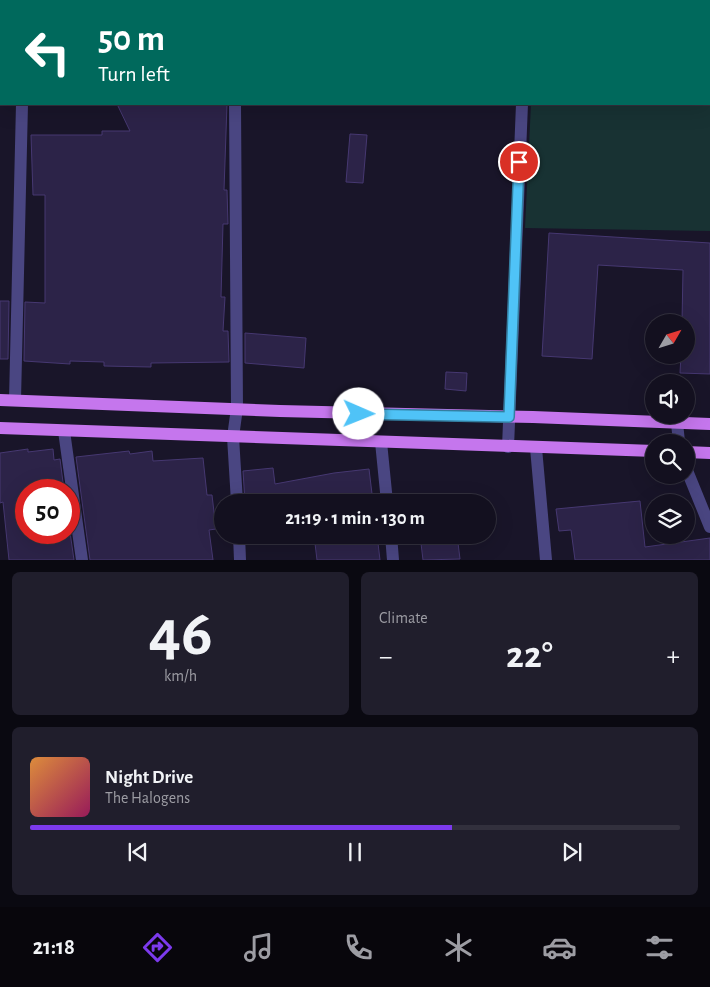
<!DOCTYPE html>
<html lang="en">
<head>
<meta charset="utf-8">
<style>
	:root { --surface:#13101f; --page:#201e2c; --text:#f1f3f6; --muted:#9d9da4; --line:#32303d; --accent:#7c3aed }
	body { margin:0; font-family:"Alegreya Sans",sans-serif; background:var(--page); color:var(--text); height:100vh; display:flex; flex-direction:column; font-size:19px; white-space:nowrap }
	* { box-sizing:border-box; margin:0 }
	p { font-size:16px; color:var(--muted) }
	.icon { flex:none; width:28px; height:28px; fill:none; stroke:currentColor; stroke-width:2; stroke-linecap:round; stroke-linejoin:round }
	.map { position:relative; height:560px; overflow:hidden }
	.drawer { display:flex; flex-direction:column; gap:12px; padding:12px; background:#0a0911; flex:1 }
	.drawer>* { flex:none }
	.banner { position:absolute; left:0px; top:0px; width:710px; height:105px; box-shadow:0 5px 20px #0002,0 0 0 1px var(--line); background:#00695c; color:#fff; overflow:hidden }
	.needle { width:32px; rotate:51deg }
	.controls { position:absolute; left:645px; top:314px; display:grid; gap:10px }
	.controls a { display:grid; place-items:center; width:50px; height:50px; border-radius:50%; background:var(--surface); box-shadow:0 5px 20px #0002,0 0 0 1px var(--line); font-size:25px }
	.speed { position:absolute; left:15px; top:479px; display:flex; gap:10px; font-size:25px; font-weight:700; text-align:center }
	.speed>* { display:grid; place-content:center; width:65px; height:65px; border-radius:50%; background:var(--surface); box-shadow:0 5px 20px #0002,0 0 0 1px var(--line); line-height:1 }
	.speed .limit { border:8px solid #d22; background:#fff; color:#111 }
	.pin { position:absolute; display:grid; place-items:center; width:42px; height:42px; color:#fff; margin:-21px; border:2px solid #fff; border-radius:50%; box-shadow:0 1px 5px #0007 }
	.me { position:absolute; width:55px; margin:-28px; rotate:91deg; stroke-linejoin:round; filter:drop-shadow(0 0 4px #0008) }
	.turn { display:flex; align-items:center; gap:18px; height:105px; padding:0 15px; font-size:22px }
	.turn .icon { width:65px; height:65px; stroke-width:2.5 }
	.turn b { display:block; font-size:35px; line-height:42px }
	.big { font-size:38px; font-weight:700; line-height:1.1 }
	.drawer .card { flex:1; display:flex; flex-direction:column; justify-content:center; gap:8px; min-width:0; padding:0 18px; border-radius:8px; background:var(--page) }
	.drawer .dial { align-items:center; gap:0 }
	.dial b { font-size:65px; line-height:1 }
	.song { display:flex; align-items:center; gap:15px }
	.cover { width:60px; height:60px; border-radius:8px; background:linear-gradient(135deg,hsl(30 70% 55%),hsl(330 70% 35%)) }
	.played { height:5px; border-radius:2px; background:linear-gradient(90deg,var(--accent) 65%,var(--line) 65%) }
	.keys { display:flex; justify-content:space-around; direction:ltr }
	.heat { display:flex; justify-content:space-between; align-items:center; font-size:28px; direction:ltr }
	.drawer .tiles { flex:1; display:grid; gap:12px; grid-template-columns:1fr 1fr }
	.card:last-child { grid-column:span 2 }
	.trip { position:absolute; left:214px; top:494px; width:282px; height:50px; border-radius:25px; background:var(--surface); box-shadow:0 5px 20px #0002,0 0 0 1px var(--line); font-weight:700; line-height:50px; text-align:center }
	.tab-bar { display:flex; height:80px; justify-content:space-around; align-items:center; background:#08060c; color:var(--muted) }
	.tab-bar .icon { width:35px; height:35px }
	.tab-bar .selected { color:var(--accent) }
	.tab-bar b { font-size:22px; color:var(--text) }
	.map>svg:first-child { display:block }
	.green { fill:#183233 }
	.building { fill:#2c2348; stroke:#463871 }
	.lines { fill:none; stroke-linecap:round; stroke-linejoin:round }
	.minor { stroke:#4a4682; stroke-width:12 }
	.major { stroke:#c576ed; stroke-width:12 }
	.route-casing { stroke:#337fa1; stroke-width:12 }
	.route { stroke:#4fc3f7; stroke-width:9 }
</style>
</head>
<body>
<div class="map">
<svg width="710" height="560" viewBox="0 0 710 560">
	<rect width="100%" height="100%" fill="#191529"/>
	<!-- green -->
	<polygon class="green" points="537,0 710,0 710,231 525,228 531,104 709,104 709,1"/>
	<!-- building -->
	<g class="building">
		<polygon points="117,104 227,104 224,190 227,190 228,224 223,224 221,297 225,297 223,331 228,331 229,362 151,363 151,367 104,366 104,362 70,361 70,364 24,361 25,302 45,303 45,195 33,195 31,135 102,135 102,131 130,131"/>
		<polygon points="350,134 367,135 363,183 346,182"/>
		<polygon points="549,233 710,243 710,374 680,373 681,355 686,355 686,322 682,322 683,270 598,265 592,359 542,356"/>
		<polygon points="0,301 9,301 8,359 0,359"/>
		<polygon points="245,333 306,338 304,368 245,363"/>
		<polygon points="446,372 467,373 466,391 445,389"/>
		<polygon points="28,449 28,452 53,449 54,460 60,459 64,490 26,490 26,532 70,532 74,560 9,560 3,502 0,503 0,453"/>
		<polygon points="129,451 130,454 152,451 153,461 203,458 207,495 212,495 216,529 209,530 213,560 90,560 76,457"/>
		<polygon points="273,468 275,484 334,473 369,469 373,502 245,502 243,471"/>
		<polygon points="640,501 645,547 710,538 710,560 575,560 571,530 559,531 556,509"/>
		<polygon points="314,535 377,535 380,560 317,560"/>
		<polygon points="420,535 457,535 460,559 423,560"/>
	</g>
	<g class="lines">
		<!-- minor -->
		<g class="minor">
			<polyline points="150,0 151,1"/>
			<polyline points="235,0 235,1"/>
			<polyline points="24,1 24,0"/>
			<polyline points="526,1 526,0"/>
			<polyline points="235,104 237,408 233,437 237,502"/>
			<polyline points="15,400 22,104"/>
			<polyline points="677,423 679,442"/>
			<polyline points="64,431 82,560"/>
			<polyline points="381,442 387,502"/>
			<polyline points="508,447 522,104"/>
			<polyline points="536,448 546,560"/>
			<polyline points="686,468 710,527"/>
			<polyline points="239,535 240,560"/>
			<polyline points="391,535 393,560"/>
		</g>
		<!-- major -->
		<g class="major">
			<polyline points="0,400 280,411 533,417 710,424"/>
			<polyline points="0,428 654,451"/>
			<polyline points="686,452 710,453"/>
		</g>
	</g>
	<g class="lines">
		<!-- route casing -->
		<g class="route-casing">
			<polyline id="route" points="359,414 509,417 519,162"/>
		</g>
		<!-- route -->
		<use href="#route" class="route"/>
	</g>
</svg>
<div class="controls">
<a><svg class="needle" viewBox="-14 -14 28 28"><path d="M0-13l5 13h-10z" fill="#e53935"/><path d="M0 13l5-13h-10z" fill="#9d9da4"/></svg></a>
<a><svg class="icon" aria-label="sound" viewBox="0 0 24 24"><path d="M4 9h4l5-4v14l-5-4H4zM17 9q2 3 0 6"/></svg></a>
<a><svg class="icon" aria-label="search" viewBox="0 0 24 24"><circle cx="10" cy="10" r="6"/><path d="M15 15l6 6"/></svg></a>
<a><svg class="icon" aria-label="layers" viewBox="0 0 24 24"><path d="M12 4l9 5-9 5-9-5zM3 14l9 5 9-5"/></svg></a>
</div>
<div class="speed"><div class="limit">50</div></div>
<div class="pin" style="left:519px;top:162px;background:#d93025"><svg class="icon" aria-label="arrive" viewBox="0 0 24 24"><path d="M6 21V4h12l-3 4 3 4H6"/></svg></div>
<svg class="me" style="left:359px;top:414px" viewBox="-20 -20 40 40"><circle r="19" fill="#fff"/><path d="M0-13L10 11 0 6-10 11z" fill="#4fc3f7"/></svg>
<div class="trip">21:19 · 1 min · 130 m</div>
<div class="banner">
<div class="turn"><svg class="icon" aria-label="left" viewBox="0 0 24 24"><path d="M17 20v-9H6M10 6l-5 5 5 5"/></svg><div><b>50 m</b>Turn left</div></div>
</div>
</div>
<section class="drawer">
<div class="tiles">
<div class="card dial"><b>46</b><p>km/h</p></div>
<div class="card"><p>Climate</p>
<div class="heat"><a>−</a><b class="big">22°</b><a>+</a></div>
</div>
<div class="card">
<div class="song"><i class="cover"></i><div><b>Night Drive</b><p>The Halogens</p></div></div>
<div class="played"></div>
<div class="keys"><svg class="icon" aria-label="previous" viewBox="0 0 24 24"><path d="M18 5L8 12l10 7zM5 5v14"/></svg><svg class="icon" aria-label="pause" viewBox="0 0 24 24"><path d="M8 5v14M16 5v14"/></svg><svg class="icon" aria-label="next" viewBox="0 0 24 24"><path d="M6 5l10 7-10 7zM19 5v14"/></svg></div>
</div>
</div>
</section>
<nav class="tab-bar">
<b>21:18</b>
<svg class="icon selected" aria-label="directions" viewBox="0 0 24 24"><path d="M12 3l9 9-9 9-9-9zM9 14v-3h6M13 9l2 2-2 2"/></svg>
<svg class="icon" aria-label="music" viewBox="0 0 24 24"><path d="M9 18V5l10-2v13"/><circle cx="6" cy="18" r="3"/><circle cx="16" cy="16" r="3"/></svg>
<svg class="icon" aria-label="phone" viewBox="0 0 24 24"><path d="M5 4h4l2 5-3 2q2 4 5 5l2-3 5 2v4C11 20 4 13 5 4z"/></svg>
<svg class="icon" aria-label="climate" viewBox="0 0 24 24"><path d="M12 3v18M4 7l16 10M4 17L20 7"/></svg>
<svg class="icon" aria-label="car" viewBox="0 0 24 24"><path d="M5 17H2v-5l4-1 3-4h7l3 4 3 1v5h-3M9 17h6M6 11h13"/><circle cx="7" cy="17" r="2"/><circle cx="17" cy="17" r="2"/></svg>
<svg class="icon" aria-label="filters" viewBox="0 0 24 24"><path d="M4 7h16M4 17h16"/><circle cx="9" cy="7" r="2"/><circle cx="15" cy="17" r="2"/></svg>
</nav>
</body>
</html>
